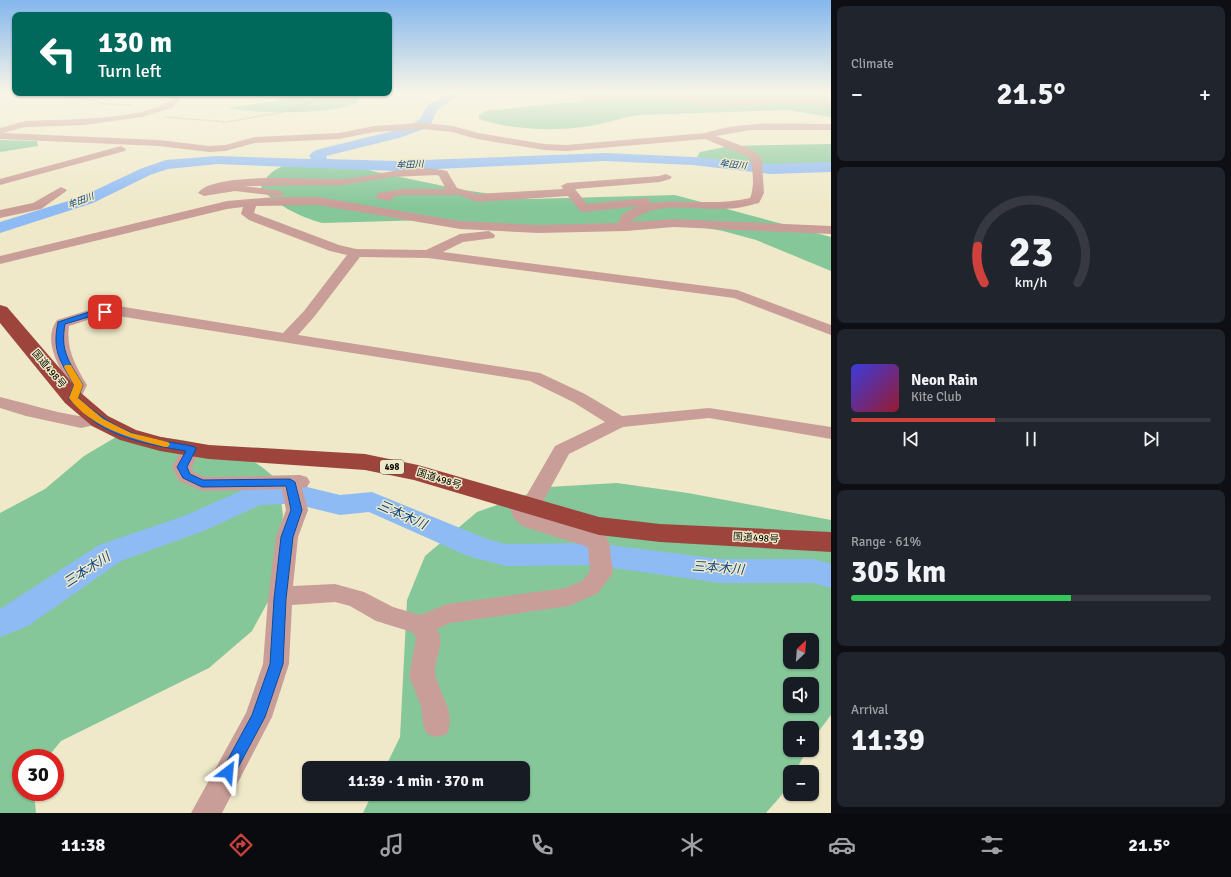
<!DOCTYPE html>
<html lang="en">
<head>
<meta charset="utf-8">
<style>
	:root { --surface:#171b24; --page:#20242c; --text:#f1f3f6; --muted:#9ea1a6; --line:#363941; --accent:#cf413d }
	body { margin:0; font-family:Signika,"Noto Sans JP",sans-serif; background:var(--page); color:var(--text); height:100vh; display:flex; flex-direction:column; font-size:15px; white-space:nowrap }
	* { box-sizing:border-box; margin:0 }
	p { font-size:13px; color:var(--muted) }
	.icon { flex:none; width:22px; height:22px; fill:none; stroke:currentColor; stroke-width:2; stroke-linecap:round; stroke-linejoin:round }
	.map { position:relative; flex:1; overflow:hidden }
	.drawer { display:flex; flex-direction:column; gap:6px; padding:6px; background:#0d0f14; width:400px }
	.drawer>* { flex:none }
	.banner { position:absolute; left:12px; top:12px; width:380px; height:84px; border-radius:8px; box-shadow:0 1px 3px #0004; background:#00695c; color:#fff; overflow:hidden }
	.needle { width:26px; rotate:25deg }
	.fabs { position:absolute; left:783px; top:633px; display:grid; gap:8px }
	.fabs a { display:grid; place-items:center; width:36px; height:36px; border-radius:8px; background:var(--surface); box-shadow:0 1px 3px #0004; font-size:20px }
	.speed { position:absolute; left:12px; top:749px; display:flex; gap:8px; font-size:20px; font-weight:700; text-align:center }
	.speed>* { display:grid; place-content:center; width:52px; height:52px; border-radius:50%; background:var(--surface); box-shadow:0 1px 3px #0004; line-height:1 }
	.speed .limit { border:6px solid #d22; background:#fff; color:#111 }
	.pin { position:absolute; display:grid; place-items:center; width:34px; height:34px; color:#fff; margin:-17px; border-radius:8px; box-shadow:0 2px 6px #0006 }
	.me { position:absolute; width:44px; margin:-22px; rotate:29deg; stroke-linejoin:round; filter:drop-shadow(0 0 3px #0008) }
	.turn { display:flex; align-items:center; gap:14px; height:84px; padding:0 20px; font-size:18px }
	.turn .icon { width:52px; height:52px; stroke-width:2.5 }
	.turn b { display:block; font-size:28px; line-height:34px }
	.big { font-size:30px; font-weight:800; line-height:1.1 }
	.drawer .tile { flex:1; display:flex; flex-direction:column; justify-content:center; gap:6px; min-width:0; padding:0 14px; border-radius:8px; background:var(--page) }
	.drawer .dial { align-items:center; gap:0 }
	.dial svg { height:104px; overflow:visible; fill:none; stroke:var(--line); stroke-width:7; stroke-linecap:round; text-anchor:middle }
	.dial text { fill:var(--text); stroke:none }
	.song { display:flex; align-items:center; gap:12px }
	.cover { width:48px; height:48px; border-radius:6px; background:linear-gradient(135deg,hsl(240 70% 55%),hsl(350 70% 35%)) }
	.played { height:4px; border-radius:2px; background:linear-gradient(90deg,var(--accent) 40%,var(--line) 40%) }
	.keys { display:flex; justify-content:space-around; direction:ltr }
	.heat { display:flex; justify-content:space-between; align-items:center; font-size:22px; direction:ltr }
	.charge { height:6px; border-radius:3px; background:linear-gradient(90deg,#34c759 61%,var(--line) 0) }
	.trip { position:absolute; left:302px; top:761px; width:228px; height:40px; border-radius:8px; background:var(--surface); box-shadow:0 1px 3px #0004; font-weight:800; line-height:40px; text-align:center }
	.tab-bar { display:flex; height:64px; justify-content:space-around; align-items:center; background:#090b0e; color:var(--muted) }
	.tab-bar .icon { width:28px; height:28px }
	.tab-bar .selected { color:var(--accent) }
	.tab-bar b { font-size:18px; color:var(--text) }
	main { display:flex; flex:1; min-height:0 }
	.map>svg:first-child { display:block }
	.green { fill:#86c79a; fill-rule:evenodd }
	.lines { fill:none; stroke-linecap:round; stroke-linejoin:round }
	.river { fill:#8fbbf5; fill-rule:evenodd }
	.path { stroke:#938e78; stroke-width:1.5; stroke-dasharray:1 1.5; stroke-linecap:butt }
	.minor { fill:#ca9e98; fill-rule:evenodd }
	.highway { fill:#9d453d; fill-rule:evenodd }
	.route { fill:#1a73e8; stroke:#114b97 }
	.slow { fill:#f59e0b }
	.labels { text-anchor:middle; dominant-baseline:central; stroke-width:3; stroke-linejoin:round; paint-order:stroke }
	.far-water-label { font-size:9px; font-style:italic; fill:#0b4583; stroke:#efe9c9 }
	.shield { fill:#efe9c9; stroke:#524f3f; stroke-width:1 }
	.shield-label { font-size:9px; font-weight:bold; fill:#0f0d04 }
	.street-label { font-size:10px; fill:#0f0d04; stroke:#efe9c9 }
	.near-water-label { font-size:13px; font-style:italic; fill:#0b4583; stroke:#efe9c9 }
</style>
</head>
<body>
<main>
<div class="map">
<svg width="831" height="813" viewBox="0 0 831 813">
	<rect width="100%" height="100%" fill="#efe9c9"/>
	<!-- green -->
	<g class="green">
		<path d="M 592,92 L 831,92 L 831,117 L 787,110 L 639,115 C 625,117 613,121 600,124 C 564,132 513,131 479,119 L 479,115 L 486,111 L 581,101 Z"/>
		<path d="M 292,93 L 358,93 L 358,102 C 336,115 254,114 228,108 L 275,101 Z"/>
		<polygon points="0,140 37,141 38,146 0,152"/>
		<path d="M 831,144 L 831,170 C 786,167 739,172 696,159 L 700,152 L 730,146 Z"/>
		<path d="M 306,159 L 328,160 L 381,173 L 463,190 L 529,199 L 675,195 L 831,237 L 831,271 L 756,240 L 723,231 L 688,225 L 578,230 L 430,220 L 322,223 C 301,217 275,205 261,188 C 268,168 287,164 306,159 Z"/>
		<path d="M 147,435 C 183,440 223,445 256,463 C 264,468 271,475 278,480 L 283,515 L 278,559 L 270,598 L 252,631 L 209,668 L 61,741 L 47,758 L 21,758 L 21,792 L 34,792 L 36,813 L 0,813 L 0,513 L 45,489 L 84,456 L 116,437 Z"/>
		<path d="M 617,483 L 688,493 L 831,520 L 831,715 L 812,740 L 812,728 L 790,728 L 790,750 L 807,750 L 795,772 L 790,772 C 790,789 777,800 766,813 L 363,813 L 372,794 L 523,794 L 523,768 L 385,768 L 400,737 L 407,600 L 425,556 L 477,512 L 548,487 ZM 790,640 L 812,640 L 812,662 L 790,662 ZM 790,684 L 812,684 L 812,706 L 790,706 Z"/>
	</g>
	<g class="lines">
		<!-- river -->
		<g class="river">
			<polygon points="451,92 465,92 437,110 431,124 424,129 399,138 326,156 327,159 397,161 605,153 693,157 770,164 831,162 831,172 770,174 693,165 605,161 397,171 217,164 168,169 150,175 93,203 0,233 0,222 81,197 140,169 166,160 217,156 311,159 309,155 316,150 389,132 414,123 420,119 428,105"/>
			<polygon points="284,484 303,486 340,495 372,492 487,539 506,544 592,543 721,559 813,559 831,564 831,588 813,583 721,583 592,565 506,566 468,556 369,512 340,515 303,506 284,504 260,505 206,530 121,561 28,626 0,637 0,609 99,545 184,516 245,489 255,486"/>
		</g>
		<!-- path -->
		<g class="path">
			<polyline points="34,93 87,99 105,104 133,105"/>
			<polyline points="14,98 30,93"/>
			<polyline points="166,117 227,122 295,110 326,93"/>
		</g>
		<!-- minor -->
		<g class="minor">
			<path d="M 562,92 C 573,92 583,95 592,95 C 611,96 631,91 651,92 L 647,95 L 592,101 L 563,94 Z"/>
			<polygon points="655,92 670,92 703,99 799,97 831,99 831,105 799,103 703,105 656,94"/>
			<path d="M 173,93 L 181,93 L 180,100 L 172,108 L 142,117 L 84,125 L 25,127 L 3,133 L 159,140 L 209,146 L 225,145 L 255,137 L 339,133 L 374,126 L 423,123 L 453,126 L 478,133 L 544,144 L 566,145 L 705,133 C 746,120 789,124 831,124 L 831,130 L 750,130 L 716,136 L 750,149 L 759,155 L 762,163 L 764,193 L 759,203 C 747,206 736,209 723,209 C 693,210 654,200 631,222 L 674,219 L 831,226 L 831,234 L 674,227 L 626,231 L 538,233 L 460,229 L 318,205 L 256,206 L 254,213 L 339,245 L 356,249 L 426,250 L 460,234 L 489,231 L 495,235 L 494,238 L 463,242 L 443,252 L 737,290 L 831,325 L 831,335 L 734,298 L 428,258 L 360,257 L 314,317 L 298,335 L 540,373 L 585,394 L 622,416 L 709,408 L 831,427 L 831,439 L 709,418 L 623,427 L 569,454 L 540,507 L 537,512 L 534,513 L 606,536 L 609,542 L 613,573 L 598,593 L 569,606 L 450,623 L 437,629 C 447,646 431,661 436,677 C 441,697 456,713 447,734 L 437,737 L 427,734 L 423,725 L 421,706 L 409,676 L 416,638 L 412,632 L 376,621 L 350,606 L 335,602 L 292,605 L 289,664 L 272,717 L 222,813 L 191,813 L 246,713 L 263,664 L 268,599 L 276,537 L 286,510 L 282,489 L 202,491 L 179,481 L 172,467 L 184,445 L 191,443 L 198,445 L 201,449 L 192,467 L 194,472 L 205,477 L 300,475 L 307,477 L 310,482 L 307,487 L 302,488 L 308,510 L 298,537 L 293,586 L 335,584 L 364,592 L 393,607 L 420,615 L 447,604 L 565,588 L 582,581 L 590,571 L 588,547 L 522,526 C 514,519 511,515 510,504 L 513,499 L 520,497 L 525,498 L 555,446 L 605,422 L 573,402 L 530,381 L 118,316 L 94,318 L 69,326 C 66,349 75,365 87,385 L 79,402 L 73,403 L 67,402 L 64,398 L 69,385 C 59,367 42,340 57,320 L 92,309 L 118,306 L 283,333 L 304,311 L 347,255 L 330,251 L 249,220 L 241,214 L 243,207 L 227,209 L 0,264 L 0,256 L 227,201 L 275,197 L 318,197 L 460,221 L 538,225 L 619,223 C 618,214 632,209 639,206 L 584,212 L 580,211 L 568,196 L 477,202 L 459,195 L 402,195 L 393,197 L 392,201 L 378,199 L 376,197 L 378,193 L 402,189 L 446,189 L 439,176 L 437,175 L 391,177 L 342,185 L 244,186 L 282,191 L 284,193 L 282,195 L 278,196 L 235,191 L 204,196 L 198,193 C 213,171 314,180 341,179 C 375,177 413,162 447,171 L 457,188 L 478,194 L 563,189 L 561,186 L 567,183 L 659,176 L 666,174 L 672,177 L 670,179 L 660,182 L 575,189 L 587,204 L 645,198 L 649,199 L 650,203 C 683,199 718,206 750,198 C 755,187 753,167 749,157 L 705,139 L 566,151 L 544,150 L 477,139 L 452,132 L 423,129 L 374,132 L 339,139 L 255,143 L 225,151 L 209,152 L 159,146 L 0,139 L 0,128 C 9,126 18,122 27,121 C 61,119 146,121 172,99 Z"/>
			<polygon points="121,146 126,149 125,151 0,185 0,179"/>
			<polygon points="61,187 67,190 65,192 41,209 0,218 0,210 33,203"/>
			<path d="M 0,397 C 26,403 52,412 79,416 C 87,417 95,413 103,415 L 106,419 L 103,423 L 81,428 L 26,416 L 0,408 Z"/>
		</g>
		<!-- highway -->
		<polygon class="highway" points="0,305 7,307 81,393 108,416 136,430 161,437 209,445 365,454 418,465 599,517 660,524 831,532 831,552 660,542 599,535 414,480 365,470 209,459 160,451 120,440 92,426 65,403 0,323"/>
	</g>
	<!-- sky -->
	<linearGradient id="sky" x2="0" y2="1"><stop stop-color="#84b7ed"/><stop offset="0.45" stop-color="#f8f5e7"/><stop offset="1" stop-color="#f8f5e7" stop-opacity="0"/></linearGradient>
	<rect width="831" height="206" fill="url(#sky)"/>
	<!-- route -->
	<path class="route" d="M 105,310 L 109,312 L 108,314 L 92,316 L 65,324 C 60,352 69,361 83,385 L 78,398 C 105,421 125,434 162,441 C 173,443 184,444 195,447 L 196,449 L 187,467 L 190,474 L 203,480 L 290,479 L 295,482 L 302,510 L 293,537 L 286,599 L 283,664 L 265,717 L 233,777 L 228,779 L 223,777 L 221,772 L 252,715 L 270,664 L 274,599 L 281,537 L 291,510 L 286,486 L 202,487 L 183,478 L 177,467 L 186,451 C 156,446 122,440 96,423 C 87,416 79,408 70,400 L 69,398 L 74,385 C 60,360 52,352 58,322 L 89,312 Z"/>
	<!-- slow -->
	<path class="slow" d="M 65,365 L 71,365 L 83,385 L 78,398 L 103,419 L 131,433 L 168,442 L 170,444 L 168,447 L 165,447 C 130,438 92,428 69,398 L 74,385 L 64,367 Z"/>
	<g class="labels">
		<!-- far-water labels -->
		<g class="far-water-label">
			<text transform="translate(410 165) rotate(-2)">牟田川</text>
			<text transform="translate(733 165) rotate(6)">牟田川</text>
			<text transform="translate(81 201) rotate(-21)">牟田川</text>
		</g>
		<!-- shield labels -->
		<rect class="shield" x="380" y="460" width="24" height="14" rx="3"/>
		<g class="shield-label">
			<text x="392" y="467">498</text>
		</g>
		<!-- street labels -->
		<g class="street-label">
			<text transform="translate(49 369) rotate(50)">国道498号</text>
			<text transform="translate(439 479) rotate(17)">国道498号</text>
			<text transform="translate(756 538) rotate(3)">国道498号</text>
		</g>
		<!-- near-water labels -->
		<g class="near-water-label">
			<text transform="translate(402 515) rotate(24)">三本木川</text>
			<text transform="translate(718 568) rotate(4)">三本木川</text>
			<text transform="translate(87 570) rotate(-33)">三本木川</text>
		</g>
	</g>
</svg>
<div class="fabs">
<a><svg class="needle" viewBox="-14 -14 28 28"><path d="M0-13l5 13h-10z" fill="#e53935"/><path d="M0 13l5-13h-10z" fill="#9ea1a6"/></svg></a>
<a><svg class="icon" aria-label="sound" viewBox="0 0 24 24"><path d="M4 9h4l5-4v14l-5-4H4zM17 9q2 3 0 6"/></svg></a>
<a>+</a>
<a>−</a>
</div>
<div class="speed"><div class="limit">30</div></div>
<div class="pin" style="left:105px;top:312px;background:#d93025"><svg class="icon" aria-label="arrive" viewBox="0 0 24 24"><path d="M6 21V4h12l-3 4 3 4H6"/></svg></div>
<svg class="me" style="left:228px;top:772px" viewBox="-20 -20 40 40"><path d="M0-17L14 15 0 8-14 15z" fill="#1a73e8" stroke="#fff" stroke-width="4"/></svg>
<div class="trip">11:39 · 1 min · 370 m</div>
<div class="banner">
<div class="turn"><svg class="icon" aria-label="left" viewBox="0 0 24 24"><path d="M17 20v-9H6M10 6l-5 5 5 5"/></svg><div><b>130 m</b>Turn left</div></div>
</div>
</div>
<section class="drawer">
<div class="tile"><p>Climate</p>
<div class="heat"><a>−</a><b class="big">21.5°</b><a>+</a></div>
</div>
<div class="tile dial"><svg viewBox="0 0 100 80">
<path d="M14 69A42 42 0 1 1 86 69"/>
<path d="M14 69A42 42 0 0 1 9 41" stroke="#cf413d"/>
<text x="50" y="56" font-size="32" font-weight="700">23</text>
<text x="50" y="72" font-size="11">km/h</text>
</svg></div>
<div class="tile">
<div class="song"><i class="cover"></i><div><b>Neon Rain</b><p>Kite Club</p></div></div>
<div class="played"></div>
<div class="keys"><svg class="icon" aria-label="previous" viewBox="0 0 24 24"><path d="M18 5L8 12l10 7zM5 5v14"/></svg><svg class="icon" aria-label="pause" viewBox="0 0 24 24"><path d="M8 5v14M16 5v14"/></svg><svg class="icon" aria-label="next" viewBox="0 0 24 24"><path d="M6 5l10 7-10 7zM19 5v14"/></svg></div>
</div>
<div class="tile"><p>Range · 61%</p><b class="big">305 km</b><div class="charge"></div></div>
<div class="tile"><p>Arrival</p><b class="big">11:39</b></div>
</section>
</main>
<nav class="tab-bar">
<b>11:38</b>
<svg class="icon selected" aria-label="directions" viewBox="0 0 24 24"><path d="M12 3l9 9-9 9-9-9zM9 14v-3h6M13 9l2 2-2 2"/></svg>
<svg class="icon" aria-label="music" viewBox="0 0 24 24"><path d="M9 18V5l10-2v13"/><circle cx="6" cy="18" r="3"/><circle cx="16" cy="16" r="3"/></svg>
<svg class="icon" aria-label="phone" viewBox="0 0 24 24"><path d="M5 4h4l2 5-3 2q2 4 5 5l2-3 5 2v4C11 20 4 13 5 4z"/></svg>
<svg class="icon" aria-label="climate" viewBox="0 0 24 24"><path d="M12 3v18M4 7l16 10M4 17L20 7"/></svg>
<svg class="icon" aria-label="car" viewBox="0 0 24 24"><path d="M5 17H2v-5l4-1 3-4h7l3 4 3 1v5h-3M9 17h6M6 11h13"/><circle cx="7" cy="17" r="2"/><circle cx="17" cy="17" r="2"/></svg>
<svg class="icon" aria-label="filters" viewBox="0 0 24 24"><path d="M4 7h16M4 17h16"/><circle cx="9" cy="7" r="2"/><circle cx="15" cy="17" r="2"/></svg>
<b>21.5°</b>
</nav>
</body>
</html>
